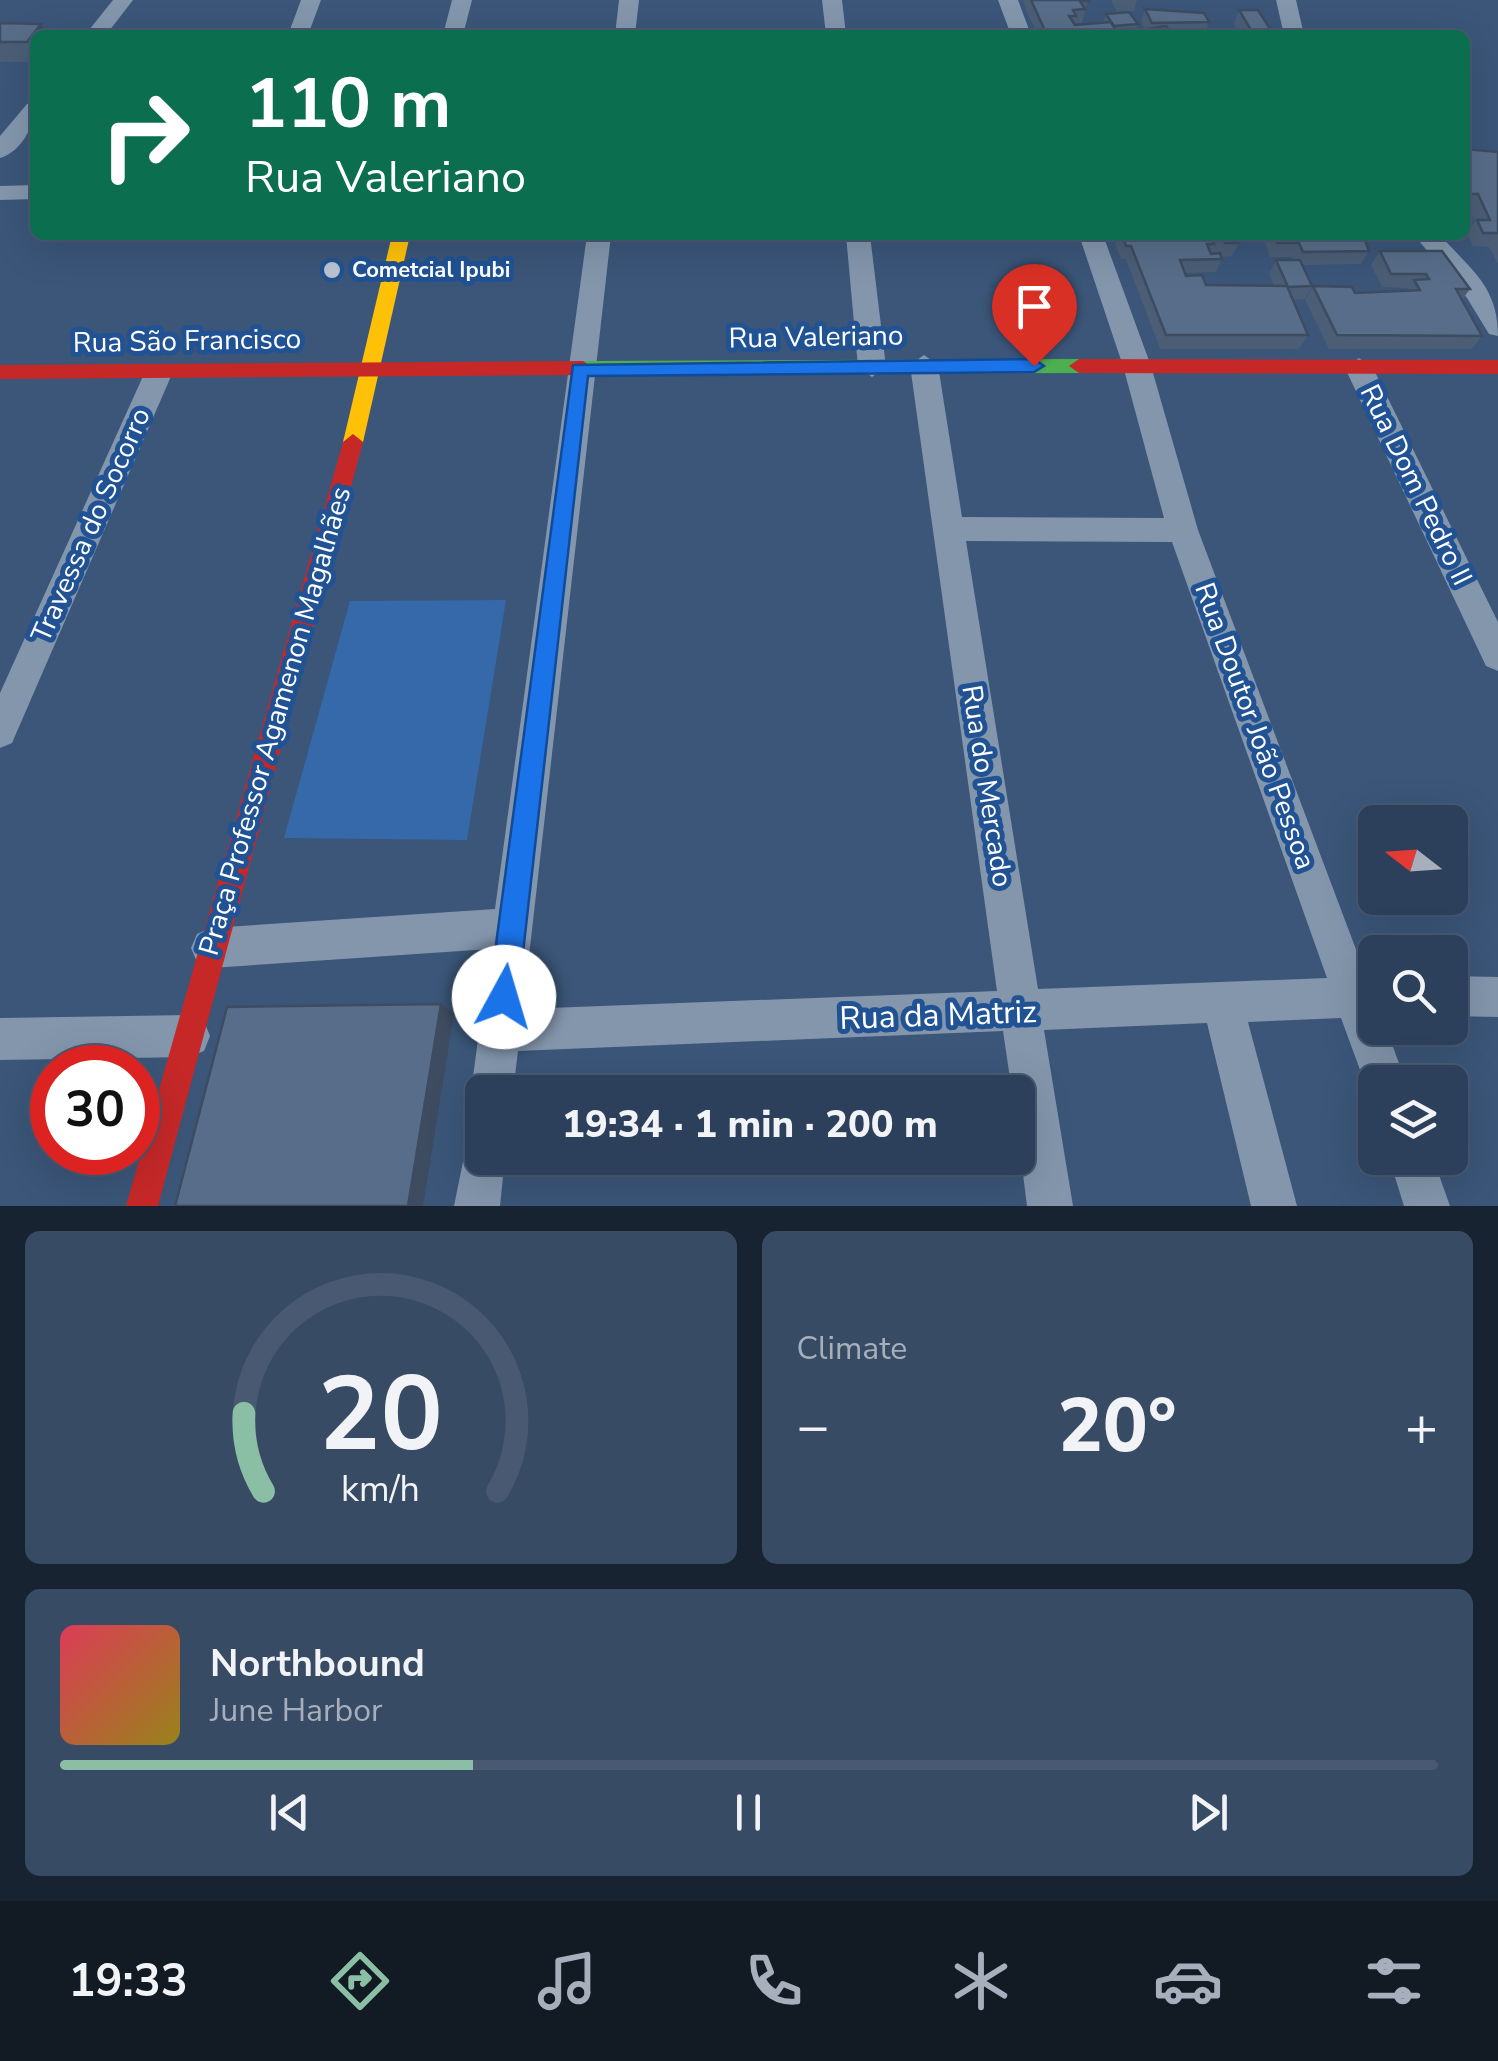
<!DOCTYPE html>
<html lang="en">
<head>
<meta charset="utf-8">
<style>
	:root { --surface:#2c405b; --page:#384b64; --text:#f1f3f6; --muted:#a6afbb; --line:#485971; --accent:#8abfa5 }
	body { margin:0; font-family:"Nunito Sans",sans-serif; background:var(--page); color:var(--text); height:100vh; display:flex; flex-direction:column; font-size:38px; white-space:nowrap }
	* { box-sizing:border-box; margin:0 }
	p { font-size:32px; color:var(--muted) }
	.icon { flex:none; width:55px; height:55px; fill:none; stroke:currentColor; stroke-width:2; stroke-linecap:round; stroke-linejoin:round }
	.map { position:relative; height:1206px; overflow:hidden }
	.side { display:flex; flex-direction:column; gap:25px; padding:25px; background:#182332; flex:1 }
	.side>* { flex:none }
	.hud { position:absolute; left:30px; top:30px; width:1440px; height:210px; border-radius:15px; box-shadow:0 10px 40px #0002,0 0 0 2px var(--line); background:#0b6e4f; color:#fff; overflow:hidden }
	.needle { width:65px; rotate:287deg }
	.fabs { position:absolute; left:1358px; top:805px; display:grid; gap:20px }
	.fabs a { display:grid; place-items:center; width:110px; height:110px; border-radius:15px; background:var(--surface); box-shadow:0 10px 40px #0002,0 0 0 2px var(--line); font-size:50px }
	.speed { position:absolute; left:30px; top:1045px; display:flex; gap:20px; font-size:50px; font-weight:700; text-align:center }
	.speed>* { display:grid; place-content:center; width:130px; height:130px; border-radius:50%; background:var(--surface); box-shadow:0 10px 40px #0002,0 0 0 2px var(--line); line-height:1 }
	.speed .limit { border:15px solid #d22; background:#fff; color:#111 }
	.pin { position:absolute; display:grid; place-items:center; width:85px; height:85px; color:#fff; margin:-102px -42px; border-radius:50% 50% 50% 0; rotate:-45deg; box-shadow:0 0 10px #0007 }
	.pin .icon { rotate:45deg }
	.me { position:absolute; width:110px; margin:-55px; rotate:6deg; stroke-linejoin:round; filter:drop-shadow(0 0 8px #0008) }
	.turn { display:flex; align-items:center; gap:35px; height:210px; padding:0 50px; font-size:45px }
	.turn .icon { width:130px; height:130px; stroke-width:2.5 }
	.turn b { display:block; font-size:70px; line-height:85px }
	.big { font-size:75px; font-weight:800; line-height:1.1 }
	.side .card { flex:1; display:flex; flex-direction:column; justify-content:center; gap:15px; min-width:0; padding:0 35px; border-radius:15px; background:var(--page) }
	.side .dial { align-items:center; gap:0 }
	.dial svg { height:260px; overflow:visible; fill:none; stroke:var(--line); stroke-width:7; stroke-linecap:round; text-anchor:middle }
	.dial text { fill:var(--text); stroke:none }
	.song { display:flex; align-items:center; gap:30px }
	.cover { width:120px; height:120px; border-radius:15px; background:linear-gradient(135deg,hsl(350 70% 55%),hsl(50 70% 35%)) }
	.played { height:10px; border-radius:5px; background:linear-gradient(90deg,var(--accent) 30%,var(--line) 30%) }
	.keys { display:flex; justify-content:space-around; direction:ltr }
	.heat { display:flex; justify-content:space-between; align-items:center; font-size:55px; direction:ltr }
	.side .tiles { flex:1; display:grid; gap:25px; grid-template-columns:1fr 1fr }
	.card:last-child { grid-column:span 2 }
	.trip { position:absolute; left:465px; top:1075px; width:570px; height:100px; border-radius:15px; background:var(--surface); box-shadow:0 10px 40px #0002,0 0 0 2px var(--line); font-weight:800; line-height:100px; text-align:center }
	.tabs { display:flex; height:160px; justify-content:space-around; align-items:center; background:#121a24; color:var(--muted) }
	.tabs .icon { width:70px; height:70px }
	.tabs .active { color:var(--accent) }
	.tabs b { font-size:45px; color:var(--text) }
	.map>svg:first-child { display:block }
	.green { fill:#3569aa }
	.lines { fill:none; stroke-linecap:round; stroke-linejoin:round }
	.street { fill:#8396ac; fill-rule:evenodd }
	.fast { fill:#4caf50; fill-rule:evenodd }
	.slow { fill:#ffc107; fill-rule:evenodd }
	.jam { fill:#c62828; fill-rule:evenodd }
	.wall { fill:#4b5e76 }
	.shaded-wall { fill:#3d4c60 }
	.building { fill:#576d89; stroke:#3d4c60; stroke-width:2.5 }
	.route { fill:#1a73e8; stroke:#114b97; stroke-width:2.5 }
	.poi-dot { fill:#bac4d0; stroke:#205294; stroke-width:4 }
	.labels { text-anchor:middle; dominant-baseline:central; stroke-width:10; stroke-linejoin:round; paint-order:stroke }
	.far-poi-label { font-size:22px; font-weight:bold; fill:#fff; stroke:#205294; text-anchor:start }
	.street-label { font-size:28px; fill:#fff; stroke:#205294 }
	.near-street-label { font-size:32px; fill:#fff; stroke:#205294 }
</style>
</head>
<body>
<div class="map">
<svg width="1498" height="1206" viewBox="0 0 1498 1206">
	<rect width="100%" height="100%" fill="#3b5679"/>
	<!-- green -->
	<polygon class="green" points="506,600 467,840 284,838 350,601"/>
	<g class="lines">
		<!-- street -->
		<g class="street">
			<polygon points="113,0 133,0 106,35 85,35"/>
			<polygon points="301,0 321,0 308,35 288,35"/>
			<polygon points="452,0 472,0 463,35 443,35"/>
			<polygon points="619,0 639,0 635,35 615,35"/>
			<polygon points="822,0 842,0 846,35 826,35"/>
			<polygon points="998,0 1018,0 1031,35 1011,35"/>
			<polygon points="1276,0 1296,0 1304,35 1284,35"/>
			<path d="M 35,102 C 35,124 23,151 0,158 L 0,136 L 27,104 Z"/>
			<polygon points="35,185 35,199 0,200 0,186"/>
			<path d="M 587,235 L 611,235 L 523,1009 L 997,991 L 910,365 L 924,355 L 938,365 L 962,517 L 1164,518 L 1123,366 L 1079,235 L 1103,235 L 1151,366 L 1198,530 L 1366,976 L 1375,976 L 1375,1028 L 1386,1028 L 1406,1082 L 1375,1082 L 1375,1099 L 1370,1097 L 1341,1018 L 1248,1022 L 1297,1206 L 1251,1206 L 1207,1023 L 1044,1030 L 1073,1206 L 1027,1206 L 1018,1135 L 1018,1092 L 1012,1092 L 1003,1031 L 518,1051 L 513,1092 L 482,1092 L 482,1109 L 471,1092 L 490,949 L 211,968 L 197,962 L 191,948 L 197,934 L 211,928 L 495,909 ZM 966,541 L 1172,542 L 1327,978 L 1038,989 Z"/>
			<polygon points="846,235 870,235 886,367 872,377 858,367"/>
			<path d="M 1414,235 L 1440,235 C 1471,270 1498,286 1498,336 L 1489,334 L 1467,298 Z"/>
			<polygon points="1359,358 1373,368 1498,622 1498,671 1486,666 1345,368"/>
			<polygon points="158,364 172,374 12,743 0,748 0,693 144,374"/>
			<polygon points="1450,976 1498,977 1498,1017 1450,1016"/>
			<polygon points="189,1015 204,1021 210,1036 204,1051 189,1057 0,1060 0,1018"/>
			<polygon points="482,1136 482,1158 505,1158 500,1206 454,1206 467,1142"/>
			<polygon points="1389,1158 1433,1158 1450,1206 1404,1206"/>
		</g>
		<!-- fast -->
		<polygon class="fast" points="1079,359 1089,366 1079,373 583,375 573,368 583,361"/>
		<!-- slow -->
		<polygon class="slow" points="392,235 410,235 363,442 353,450 343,442"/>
		<!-- jam -->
		<g class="jam">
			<polygon points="1079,359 1498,360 1498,374 1079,373 1069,366"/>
			<polygon points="583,361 593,368 583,375 0,379 0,365"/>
			<polygon points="353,434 363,442 158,1206 126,1206 343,442"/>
		</g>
	</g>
	<!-- wall -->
	<g class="wall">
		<polygon points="1023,0 1088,0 1082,23 1074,23 1075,25 1103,23 1106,14 1138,24 1135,31 1145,29 1141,22 1145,9 1209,22 1204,35 1038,35 1026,10"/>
		<polygon points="1112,0 1137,0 1134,11 1117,12 1112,2"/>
		<polygon points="1239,10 1274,35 1240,35 1234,24"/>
		<polygon points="0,23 35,35 35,62 0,62"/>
		<polygon points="1465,149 1498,152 1498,264 1489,247 1473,246 1467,233 1475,222 1469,208 1465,208"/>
		<polygon points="1119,235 1236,235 1239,243 1232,256 1222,257 1222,259 1216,272 1185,273 1186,276 1206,285 1274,286 1269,274 1276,260 1293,260 1292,257 1270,257 1263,235 1363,235 1369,251 1361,264 1302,265 1312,286 1305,299 1292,300 1308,335 1299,349 1160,349 1126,259 1121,259 1115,244"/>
		<polygon points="1380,251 1470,289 1462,300 1482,336 1472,349 1329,349 1305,300 1313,286 1355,293 1407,291 1409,288 1382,287 1371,265"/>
	</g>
	<!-- shaded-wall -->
	<g class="shaded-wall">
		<polygon points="41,24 47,35 35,35 35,56 27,42"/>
		<polygon points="441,1004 454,1014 423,1206 408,1206"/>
	</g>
	<!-- building -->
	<g class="building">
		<polygon points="1031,0 1088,0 1089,1 1080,1 1085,9 1073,10 1076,16 1069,16 1075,25 1111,22 1115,29 1047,35"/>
		<polygon points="1145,9 1204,13 1209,22 1152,23"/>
		<polygon points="1239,10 1258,10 1274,35 1254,35"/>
		<polygon points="1129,12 1138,24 1114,26 1106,14"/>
		<polygon points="0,23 41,24 27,42 0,42"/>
		<polygon points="1166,26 1173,35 1107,35"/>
		<polygon points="1465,149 1498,152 1498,233 1483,233 1477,220 1490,220 1478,194 1465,194"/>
		<polygon points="1122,235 1236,235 1239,243 1225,243 1221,235 1211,236 1214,244 1207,244 1211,254 1220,253 1222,259 1180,260 1186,276 1202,275 1206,285 1287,286 1308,335 1166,335 1131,246 1126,246"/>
		<polygon points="1274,235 1363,235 1369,251 1303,252 1299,243 1277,243"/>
		<polygon points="1380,251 1442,251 1470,289 1456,289 1482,336 1337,335 1313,286 1352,287 1355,293 1420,290 1414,280 1429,279 1426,274 1391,274"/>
		<polygon points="1276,260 1300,260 1312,286 1288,287"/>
		<polygon points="441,1004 408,1206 175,1206 227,1007"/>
	</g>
	<!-- route -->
	<polygon class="route" points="1034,359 1044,366 1034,372 588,376 518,997 514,1007 504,1011 494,1007 489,997 573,365"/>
	<!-- markers -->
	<circle class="poi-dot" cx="332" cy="270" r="10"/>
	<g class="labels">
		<!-- far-poi labels -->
		<g class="far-poi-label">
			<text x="352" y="270">Cometcial Ipubi</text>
		</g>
		<!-- street labels -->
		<g class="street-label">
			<text transform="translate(816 337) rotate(-1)">Rua Valeriano</text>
			<text transform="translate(187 341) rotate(-1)">Rua São Francisco</text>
			<text transform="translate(1416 485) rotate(64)">Rua Dom Pedro II</text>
			<text transform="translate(91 525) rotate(-66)">Travessa do Socorro</text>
			<text transform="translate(275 721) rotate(-74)">Praça Professor Agamenon Magalhães</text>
			<text transform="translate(1255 726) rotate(70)">Rua Doutor João Pessoa</text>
			<text transform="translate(987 786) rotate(81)">Rua do Mercado</text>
		</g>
		<!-- near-street labels -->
		<g class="near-street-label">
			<text transform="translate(938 1015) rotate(-2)">Rua da Matriz</text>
		</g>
	</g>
</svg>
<div class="fabs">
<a><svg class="needle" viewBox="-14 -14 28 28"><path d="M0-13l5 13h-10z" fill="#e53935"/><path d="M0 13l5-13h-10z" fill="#a6afbb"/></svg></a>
<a><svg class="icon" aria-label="search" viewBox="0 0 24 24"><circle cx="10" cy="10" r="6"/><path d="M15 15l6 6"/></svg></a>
<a><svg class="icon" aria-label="layers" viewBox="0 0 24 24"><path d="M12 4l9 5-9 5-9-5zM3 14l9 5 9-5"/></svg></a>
</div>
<div class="speed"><div class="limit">30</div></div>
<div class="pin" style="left:1034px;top:366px;background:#d93025"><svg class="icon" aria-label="arrive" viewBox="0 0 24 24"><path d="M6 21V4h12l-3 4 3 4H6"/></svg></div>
<svg class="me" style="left:504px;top:997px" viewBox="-20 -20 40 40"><circle r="19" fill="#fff"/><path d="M0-13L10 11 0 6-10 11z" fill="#1a73e8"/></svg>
<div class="trip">19:34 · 1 min · 200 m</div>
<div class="hud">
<div class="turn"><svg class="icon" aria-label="right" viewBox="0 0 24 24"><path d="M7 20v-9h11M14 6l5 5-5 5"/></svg><div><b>110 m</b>Rua Valeriano</div></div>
</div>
</div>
<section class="side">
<div class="tiles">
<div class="card dial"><svg viewBox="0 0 100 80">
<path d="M14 69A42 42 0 1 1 86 69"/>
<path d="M14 69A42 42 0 0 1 8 45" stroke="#8abfa5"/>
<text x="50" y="56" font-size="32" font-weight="700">20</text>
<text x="50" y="72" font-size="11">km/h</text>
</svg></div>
<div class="card"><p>Climate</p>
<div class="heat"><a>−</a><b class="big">20°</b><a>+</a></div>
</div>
<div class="card">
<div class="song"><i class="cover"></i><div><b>Northbound</b><p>June Harbor</p></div></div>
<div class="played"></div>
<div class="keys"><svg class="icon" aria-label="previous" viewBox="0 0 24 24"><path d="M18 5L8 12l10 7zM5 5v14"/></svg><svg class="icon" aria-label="pause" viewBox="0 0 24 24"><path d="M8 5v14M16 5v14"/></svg><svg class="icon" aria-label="next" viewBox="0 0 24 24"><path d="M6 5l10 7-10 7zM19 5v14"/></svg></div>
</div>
</div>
</section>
<nav class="tabs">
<b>19:33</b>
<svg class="icon active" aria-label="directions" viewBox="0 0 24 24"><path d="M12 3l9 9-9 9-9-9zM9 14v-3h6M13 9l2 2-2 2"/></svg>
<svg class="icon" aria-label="music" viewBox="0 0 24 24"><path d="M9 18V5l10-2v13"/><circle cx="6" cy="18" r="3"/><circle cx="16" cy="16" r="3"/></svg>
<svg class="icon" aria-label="phone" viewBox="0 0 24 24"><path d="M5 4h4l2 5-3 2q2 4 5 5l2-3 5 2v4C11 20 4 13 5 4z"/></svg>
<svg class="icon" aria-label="climate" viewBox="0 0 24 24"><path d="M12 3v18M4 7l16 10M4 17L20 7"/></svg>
<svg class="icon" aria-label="car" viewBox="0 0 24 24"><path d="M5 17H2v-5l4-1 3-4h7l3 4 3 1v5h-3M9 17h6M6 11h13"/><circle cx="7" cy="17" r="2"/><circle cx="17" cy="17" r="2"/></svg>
<svg class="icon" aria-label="filters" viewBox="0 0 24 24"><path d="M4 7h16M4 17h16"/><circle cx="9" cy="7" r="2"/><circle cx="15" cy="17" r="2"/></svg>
</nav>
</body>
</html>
